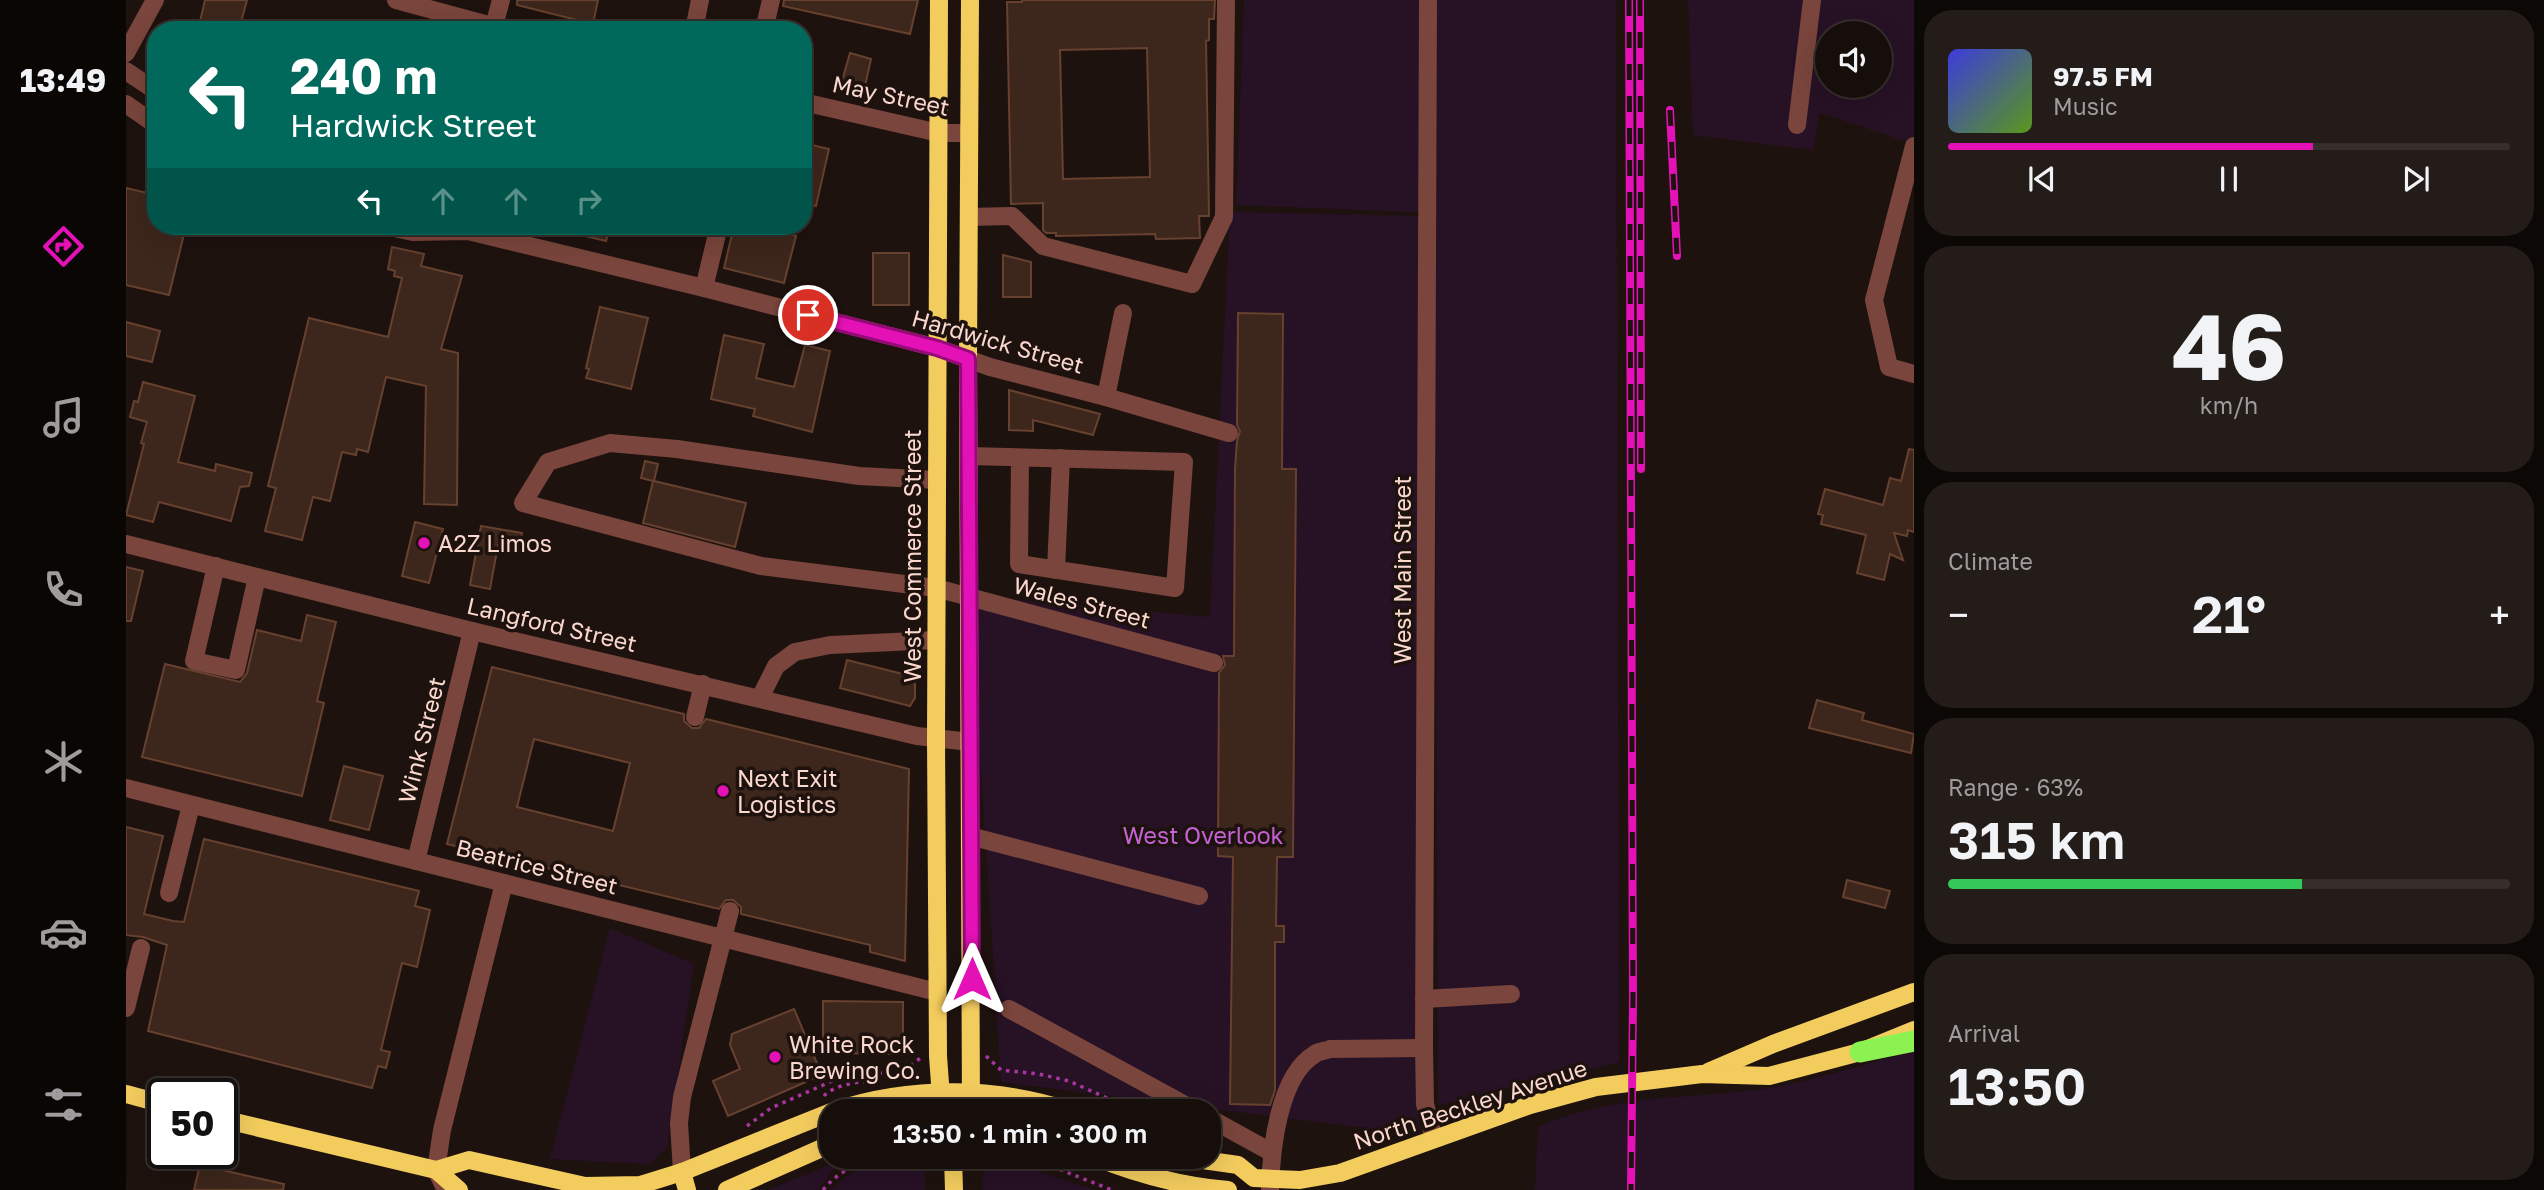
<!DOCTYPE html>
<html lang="en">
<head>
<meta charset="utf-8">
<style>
	:root { --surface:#160e0a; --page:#231c18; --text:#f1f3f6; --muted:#9e9c9c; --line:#352e2b; --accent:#e411b7 }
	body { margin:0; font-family:"Golos Text",sans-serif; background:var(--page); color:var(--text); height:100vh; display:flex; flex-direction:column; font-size:26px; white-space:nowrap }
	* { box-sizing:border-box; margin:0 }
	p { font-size:23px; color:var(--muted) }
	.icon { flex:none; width:38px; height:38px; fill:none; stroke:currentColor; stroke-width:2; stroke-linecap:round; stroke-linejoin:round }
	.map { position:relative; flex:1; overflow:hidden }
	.sheet { display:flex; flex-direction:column; gap:10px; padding:10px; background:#0c0806; width:630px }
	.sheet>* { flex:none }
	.guide { position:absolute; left:21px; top:21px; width:665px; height:214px; border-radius:28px; box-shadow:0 7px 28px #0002,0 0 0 2px var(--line); background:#00695c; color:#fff; overflow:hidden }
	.buttons { position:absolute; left:1689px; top:21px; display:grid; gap:14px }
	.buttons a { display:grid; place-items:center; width:77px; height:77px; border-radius:50%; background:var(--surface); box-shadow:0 7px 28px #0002,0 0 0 2px var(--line); font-size:35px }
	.speed { position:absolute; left:21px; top:1078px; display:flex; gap:14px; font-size:35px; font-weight:700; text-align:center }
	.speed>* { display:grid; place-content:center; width:91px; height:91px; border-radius:50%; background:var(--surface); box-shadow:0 7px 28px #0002,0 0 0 2px var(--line); line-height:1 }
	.speed .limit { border:4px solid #111; border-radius:10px; background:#fff; color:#111 }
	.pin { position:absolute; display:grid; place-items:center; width:60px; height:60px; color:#fff; margin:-30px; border:4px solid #fff; border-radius:50%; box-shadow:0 2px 7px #0007 }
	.me { position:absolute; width:77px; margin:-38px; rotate:0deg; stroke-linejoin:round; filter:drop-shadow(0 0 5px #0008) }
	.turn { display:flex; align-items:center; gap:24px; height:147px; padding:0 28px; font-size:32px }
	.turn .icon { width:91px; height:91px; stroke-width:2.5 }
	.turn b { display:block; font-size:49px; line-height:60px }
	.lanes { display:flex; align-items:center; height:66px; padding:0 28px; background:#0003; justify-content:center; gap:35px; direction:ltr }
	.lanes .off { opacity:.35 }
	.big { font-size:52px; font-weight:600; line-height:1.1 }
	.sheet .card { flex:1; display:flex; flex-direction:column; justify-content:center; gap:10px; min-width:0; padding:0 24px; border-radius:28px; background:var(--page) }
	.sheet .dial { align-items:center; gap:0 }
	.dial b { font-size:91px; line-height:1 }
	.song { display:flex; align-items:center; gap:21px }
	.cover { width:84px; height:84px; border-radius:10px; background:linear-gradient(135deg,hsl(240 70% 55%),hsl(90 70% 35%)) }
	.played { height:7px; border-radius:4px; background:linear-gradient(90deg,var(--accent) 65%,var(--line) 65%) }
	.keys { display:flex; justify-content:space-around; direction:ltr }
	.heat { display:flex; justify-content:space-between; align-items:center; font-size:38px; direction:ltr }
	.charge { height:10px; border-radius:5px; background:linear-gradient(90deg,#34c759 63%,var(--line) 0) }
	.trip { position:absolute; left:693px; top:1099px; width:402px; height:70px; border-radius:28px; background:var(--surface); box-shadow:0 7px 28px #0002,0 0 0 2px var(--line); font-weight:600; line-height:70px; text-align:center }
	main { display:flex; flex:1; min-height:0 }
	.menu { display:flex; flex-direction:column; width:126px; justify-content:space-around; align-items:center; background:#090604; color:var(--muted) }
	.menu .icon { width:49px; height:49px }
	.menu .selected { color:var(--accent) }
	.menu b { font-size:32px; color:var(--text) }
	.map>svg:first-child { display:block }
	.green { fill:#271125; fill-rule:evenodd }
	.building { fill:#3d261b; stroke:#67412f; stroke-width:2; fill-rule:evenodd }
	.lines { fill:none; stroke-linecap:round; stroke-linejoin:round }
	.path { stroke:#a736a1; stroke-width:3.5; stroke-dasharray:3.5 5; stroke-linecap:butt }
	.minor { stroke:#79453c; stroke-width:18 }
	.major { stroke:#f3cc5e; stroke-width:18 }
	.highway { stroke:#8cf252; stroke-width:21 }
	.rail-casing { stroke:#e411b7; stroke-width:8 }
	.rail { stroke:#1e120e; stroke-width:5; stroke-dasharray:16; stroke-linecap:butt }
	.route-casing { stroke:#940b77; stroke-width:18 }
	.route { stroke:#e411b7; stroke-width:12 }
	.poi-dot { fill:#e411b7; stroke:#1e120e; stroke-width:2.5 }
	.labels { text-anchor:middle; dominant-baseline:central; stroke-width:7; stroke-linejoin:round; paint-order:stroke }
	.street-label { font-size:23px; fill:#fbd8ce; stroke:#1e120e }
	.poi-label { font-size:23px; fill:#fbd8ce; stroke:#1e120e; text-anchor:start }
	.park-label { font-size:23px; fill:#c560d5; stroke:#1e120e }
</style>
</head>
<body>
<main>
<nav class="menu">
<b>13:49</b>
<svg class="icon selected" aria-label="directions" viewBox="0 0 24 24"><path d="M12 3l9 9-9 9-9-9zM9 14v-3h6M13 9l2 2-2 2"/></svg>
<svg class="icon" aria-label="music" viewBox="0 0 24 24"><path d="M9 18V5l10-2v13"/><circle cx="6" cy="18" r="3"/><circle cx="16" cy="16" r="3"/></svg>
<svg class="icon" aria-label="phone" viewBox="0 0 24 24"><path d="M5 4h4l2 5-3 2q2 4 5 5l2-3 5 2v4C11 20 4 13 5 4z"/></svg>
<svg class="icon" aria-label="climate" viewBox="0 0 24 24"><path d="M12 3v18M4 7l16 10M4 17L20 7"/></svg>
<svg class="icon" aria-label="car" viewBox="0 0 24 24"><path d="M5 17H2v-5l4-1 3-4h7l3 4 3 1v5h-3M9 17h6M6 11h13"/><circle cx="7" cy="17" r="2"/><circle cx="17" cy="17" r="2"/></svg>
<svg class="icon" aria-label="filters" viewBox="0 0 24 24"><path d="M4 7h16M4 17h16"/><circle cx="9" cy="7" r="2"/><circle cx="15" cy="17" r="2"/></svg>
</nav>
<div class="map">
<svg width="1788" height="1190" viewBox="0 0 1788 1190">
	<rect width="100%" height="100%" fill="#1e120e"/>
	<!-- green -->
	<g class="green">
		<polygon points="1118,0 1490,0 1493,1062 1312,1105 1308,213 1110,205"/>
		<path d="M 1562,0 L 1788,0 L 1788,144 L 1694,113 L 1687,150 L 1567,135 ZM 1701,33 L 1754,33 L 1754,86 L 1701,86 Z"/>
		<polygon points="1104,212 1294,216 1294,1135 875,1082 844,596 1084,617"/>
		<polygon points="484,928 568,964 541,1148 523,1164 424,1159"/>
		<path d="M 1788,1051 L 1788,1190 L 1409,1190 L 1412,1127 C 1489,1093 1562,1100 1643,1088 C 1692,1080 1740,1063 1788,1051 Z"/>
		<polygon points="722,1157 741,1157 708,1169 692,1190 642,1190"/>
		<path d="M 772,1159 L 799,1171 L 799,1190 L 705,1190 C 722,1170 747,1166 772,1159 Z"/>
		<polygon points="877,1160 968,1190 856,1190 857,1169"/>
	</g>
	<!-- building -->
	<g class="building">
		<polygon points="79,0 121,0 113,30 72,30"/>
		<polygon points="391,0 472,0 467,24 391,5"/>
		<polygon points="658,0 792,0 784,34 657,6"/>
		<path d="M 896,0 L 1089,0 L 1088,19 L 1083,19 L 1083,40 L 1080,41 L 1083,216 L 1073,216 L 1074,238 L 1030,239 L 1029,234 L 930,236 L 930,233 L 920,233 L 917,230 L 917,203 L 885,204 L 881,2 L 896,2 ZM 1021,48 L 1024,177 L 937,179 L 934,50 Z"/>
		<polygon points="724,53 745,59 737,95 714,88"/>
		<polygon points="677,143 703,149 690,206 677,203"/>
		<polygon points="0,188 30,195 30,226 60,226 43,295 0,285"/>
		<polygon points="439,226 484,226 480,241 439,231"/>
		<polygon points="608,226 627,226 670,236 658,283 598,268"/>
		<polygon points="266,247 298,254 295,266 336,276 315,349 332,353 331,505 298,504 300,386 260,377 242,452 231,449 230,455 216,452 204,501 187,497 176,540 139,531 150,488 142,486 183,318 262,337 276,278 268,276 269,271 262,269"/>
		<rect x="747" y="253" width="36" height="52"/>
		<polygon points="877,255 905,262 905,297 877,297"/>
		<polygon points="474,307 522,318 505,389 460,378 463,369 460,368"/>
		<polygon points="1112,313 1157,314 1156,469 1170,469 1167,857 1151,857 1150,926 1158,926 1158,942 1149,942 1149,1090 1144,1105 1104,1104 1107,857 1092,856 1093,673 1099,665 1097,656 1108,656 1109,469 1111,441 1114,431 1111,425"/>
		<polygon points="0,322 34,331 26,362 0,356"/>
		<polygon points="598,335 638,344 630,378 668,387 679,345 704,351 686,432 627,416 629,409 585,399"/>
		<polygon points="17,382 69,396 52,462 89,471 90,464 126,473 123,486 114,487 105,521 33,502 27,522 0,515 18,444 15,443 21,422 4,417 8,401 12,402"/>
		<polygon points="883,390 974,414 967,435 907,420 907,431 883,430"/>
		<polygon points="1783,449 1788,450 1788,532 1782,530 1781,536 1768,533 1777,560 1764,554 1758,580 1731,573 1740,535 1695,524 1697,515 1692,514 1699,489 1757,505 1764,478 1775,481"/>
		<polygon points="519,461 532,464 528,481 620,503 609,547 517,523 527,481 515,478"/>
		<polygon points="289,522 317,529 303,583 276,576"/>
		<polygon points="355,526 396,533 392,549 372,545 364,589 344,585"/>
		<polygon points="0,567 17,571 5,621 0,621"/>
		<polygon points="181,615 210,622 191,701 198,703 176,796 16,757 39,664 114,682 121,673 131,630 175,641"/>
		<polygon points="721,660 789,677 789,698 784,706 714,688"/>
		<path d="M 366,667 L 558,714 L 558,721 L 566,728 L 573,728 L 580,719 L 783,769 L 779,961 L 744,952 L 744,945 L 615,914 L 615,907 L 607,900 L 600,900 L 593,909 L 321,844 ZM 408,739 L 504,763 L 487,831 L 391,807 Z"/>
		<polygon points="1691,700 1738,713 1736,720 1788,734 1785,753 1683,728"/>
		<polygon points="218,766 257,776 243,830 204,820"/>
		<polygon points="0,827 37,836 18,914 47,921 58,922 78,839 293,891 289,906 304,910 291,967 276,963 255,1050 264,1052 260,1068 252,1066 246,1088 22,1031 41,945 17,937 0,935"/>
		<polygon points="1721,880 1764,891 1759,908 1717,897"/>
		<polygon points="697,1001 777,1002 777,1041 772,1041 772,1054 697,1053"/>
		<polygon points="668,1009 696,1075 602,1116 587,1081 614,1069 604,1045 606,1034"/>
		<polygon points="74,1165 158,1184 157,1190 68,1190"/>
	</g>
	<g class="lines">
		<!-- path -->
		<g class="path">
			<polyline points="860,1056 875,1070 913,1074 943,1081 1010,1111"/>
			<path d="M 698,1096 C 706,1086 736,1079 749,1083"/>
			<polyline points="621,1126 645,1108 720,1075 776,1072 797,1056"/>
			<polyline points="786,1157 801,1162 812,1162"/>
			<polyline points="902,1157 986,1190"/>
			<polyline points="920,1157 944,1166 955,1165"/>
			<polyline points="844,1162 853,1162 862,1157"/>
			<path d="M 697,1190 C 714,1169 735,1162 761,1157"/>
		</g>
		<!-- minor -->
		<g class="minor">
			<polyline points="270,0 381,30"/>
			<polyline points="1302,0 1298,1048 1299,1104 1308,1139"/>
			<polyline points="368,26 375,0"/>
			<polyline points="568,30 574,0"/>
			<polyline points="638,30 645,0"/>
			<polyline points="0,53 29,0"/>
			<polyline points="0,71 30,91"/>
			<polyline points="677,102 813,133 843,133"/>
			<polyline points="0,104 30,125"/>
			<polyline points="1671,125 1686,0"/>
			<polyline points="1788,146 1748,300 1763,367 1788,374"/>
			<polyline points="843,217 886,216 917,246 1066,284 1098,217 1100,0"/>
			<polyline points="259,226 287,232 342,231 578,288 811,348 864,367 980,397 1103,433"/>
			<polyline points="578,288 593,226"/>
			<polyline points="980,397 997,313"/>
			<polyline points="843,456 1058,462 1049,588 893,564 894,458"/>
			<polyline points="811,480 733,476 551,449 484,443 422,462 397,503 635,566 810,588 1088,663"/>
			<polyline points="0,544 346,631 791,736 844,742"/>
			<polyline points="90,566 68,661 110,670 131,577"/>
			<polyline points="930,570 935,458"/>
			<polyline points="634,698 650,666 669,652 704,645 810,640"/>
			<polyline points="569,717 577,684"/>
			<polyline points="0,788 811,992"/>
			<polyline points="844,836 1073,896"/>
			<polyline points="290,861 346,631"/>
			<polyline points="43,893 65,805"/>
			<polyline points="1298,999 1385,994"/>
			<polyline points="0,1008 15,948"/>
			<polyline points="883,1009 1070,1111"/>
			<polyline points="1083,1118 1145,1152"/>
			<polyline points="556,1172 553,1123 556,1097 604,911"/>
			<polyline points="320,1190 310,1170 316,1130 378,883"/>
			<path d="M 1144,1190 C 1145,1151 1152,1076 1189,1054 C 1193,1051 1200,1051 1204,1049 L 1298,1048"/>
		</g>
		<!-- major -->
		<g class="major">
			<polyline points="813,0 810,739 812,1056 816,1111"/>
			<polyline points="844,0 842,359 845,1111"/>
			<polyline points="1582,1072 1647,1044 1788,992"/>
			<polyline points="0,1094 37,1104"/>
			<path d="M 708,1111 C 783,1086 869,1086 944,1111"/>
			<polyline points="96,1119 310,1170 333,1190"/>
			<polyline points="827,1157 828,1190"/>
			<path d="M 969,1157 C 1013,1175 1055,1186 1102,1190"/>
			<polyline points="1056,1157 1112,1165 1128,1178 1174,1180 1214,1173 1404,1105 1470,1087 1576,1074 1643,1076 1734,1052 1788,1030"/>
			<polyline points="310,1170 343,1160 459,1186 514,1185 556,1172 705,1112"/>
			<polyline points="556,1172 561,1190"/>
			<polyline points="601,1190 705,1144"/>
		</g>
		<!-- highway -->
		<polyline class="highway" points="1734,1052 1788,1041"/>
		<!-- rail casing -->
		<g class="rail-casing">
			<g id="rail">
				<polyline points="1503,0 1507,999 1505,1190"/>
				<polyline points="1514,0 1515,469"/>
				<polyline points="1544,110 1551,256"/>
			</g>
		</g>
		<!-- rail -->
		<use href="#rail" class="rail"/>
	</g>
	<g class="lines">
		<!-- route casing -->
		<g class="route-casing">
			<polyline id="route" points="682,315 811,348 842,359 846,979"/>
		</g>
		<!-- route -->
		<use href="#route" class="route"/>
	</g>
	<!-- markers -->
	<g class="poi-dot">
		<circle cx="298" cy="543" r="7"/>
		<circle cx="597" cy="791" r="7"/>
		<circle cx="649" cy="1057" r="7"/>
	</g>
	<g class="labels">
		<!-- street labels -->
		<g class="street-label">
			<text transform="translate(765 95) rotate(12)">May Street</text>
			<text transform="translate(872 341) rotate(16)">Hardwick Street</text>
			<text transform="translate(786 556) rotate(-90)">West Commerce Street</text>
			<text transform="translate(1276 570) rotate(-90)">West Main Street</text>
			<text transform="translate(956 602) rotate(15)">Wales Street</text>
			<text transform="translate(426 624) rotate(13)">Langford Street</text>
			<text transform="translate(295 740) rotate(-76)">Wink Street</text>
			<text transform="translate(411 866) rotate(14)">Beatrice Street</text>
			<text transform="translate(1344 1104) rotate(-18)">North Beckley Avenue</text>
		</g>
		<!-- poi labels -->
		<g class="poi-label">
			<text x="312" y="543">A2Z Limos</text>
			<text x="611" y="778">Next Exit<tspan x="611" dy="26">Logistics</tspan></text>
			<text x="663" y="1044">White Rock<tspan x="663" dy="26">Brewing Co.</tspan></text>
		</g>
		<!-- park labels -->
		<g class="park-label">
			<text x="1077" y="835">West Overlook</text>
		</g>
	</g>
</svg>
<div class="buttons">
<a><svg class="icon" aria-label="sound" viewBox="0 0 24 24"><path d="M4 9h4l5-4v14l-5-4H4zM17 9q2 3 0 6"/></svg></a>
</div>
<div class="speed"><div class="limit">50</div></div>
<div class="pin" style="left:682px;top:315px;background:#d93025"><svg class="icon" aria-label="arrive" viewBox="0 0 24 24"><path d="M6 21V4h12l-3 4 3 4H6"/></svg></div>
<svg class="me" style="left:846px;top:979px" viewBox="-20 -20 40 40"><path d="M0-17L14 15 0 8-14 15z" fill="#e411b7" stroke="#fff" stroke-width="4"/></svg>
<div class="trip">13:50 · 1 min · 300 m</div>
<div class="guide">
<div class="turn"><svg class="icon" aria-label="left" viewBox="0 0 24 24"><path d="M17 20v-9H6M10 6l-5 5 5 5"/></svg><div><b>240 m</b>Hardwick Street</div></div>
<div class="lanes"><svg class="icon" aria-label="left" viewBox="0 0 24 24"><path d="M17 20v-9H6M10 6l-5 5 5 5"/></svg><svg class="icon off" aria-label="ahead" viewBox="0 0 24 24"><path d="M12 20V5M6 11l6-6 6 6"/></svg><svg class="icon off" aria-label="ahead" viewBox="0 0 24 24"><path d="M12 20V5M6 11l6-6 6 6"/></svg><svg class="icon off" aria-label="right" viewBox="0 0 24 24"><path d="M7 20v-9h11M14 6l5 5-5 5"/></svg></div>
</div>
</div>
<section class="sheet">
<div class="card">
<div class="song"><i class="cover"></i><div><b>97.5 FM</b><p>Music</p></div></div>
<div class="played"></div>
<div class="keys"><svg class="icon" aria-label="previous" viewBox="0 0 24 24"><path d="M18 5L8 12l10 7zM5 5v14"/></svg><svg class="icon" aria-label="pause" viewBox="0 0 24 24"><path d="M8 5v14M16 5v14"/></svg><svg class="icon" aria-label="next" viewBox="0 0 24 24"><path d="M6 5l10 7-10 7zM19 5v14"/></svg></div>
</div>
<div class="card dial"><b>46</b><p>km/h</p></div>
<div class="card"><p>Climate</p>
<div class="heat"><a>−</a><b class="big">21°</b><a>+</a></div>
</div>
<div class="card"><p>Range · 63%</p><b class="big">315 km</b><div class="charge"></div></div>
<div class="card"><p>Arrival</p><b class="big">13:50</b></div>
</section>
</main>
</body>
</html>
